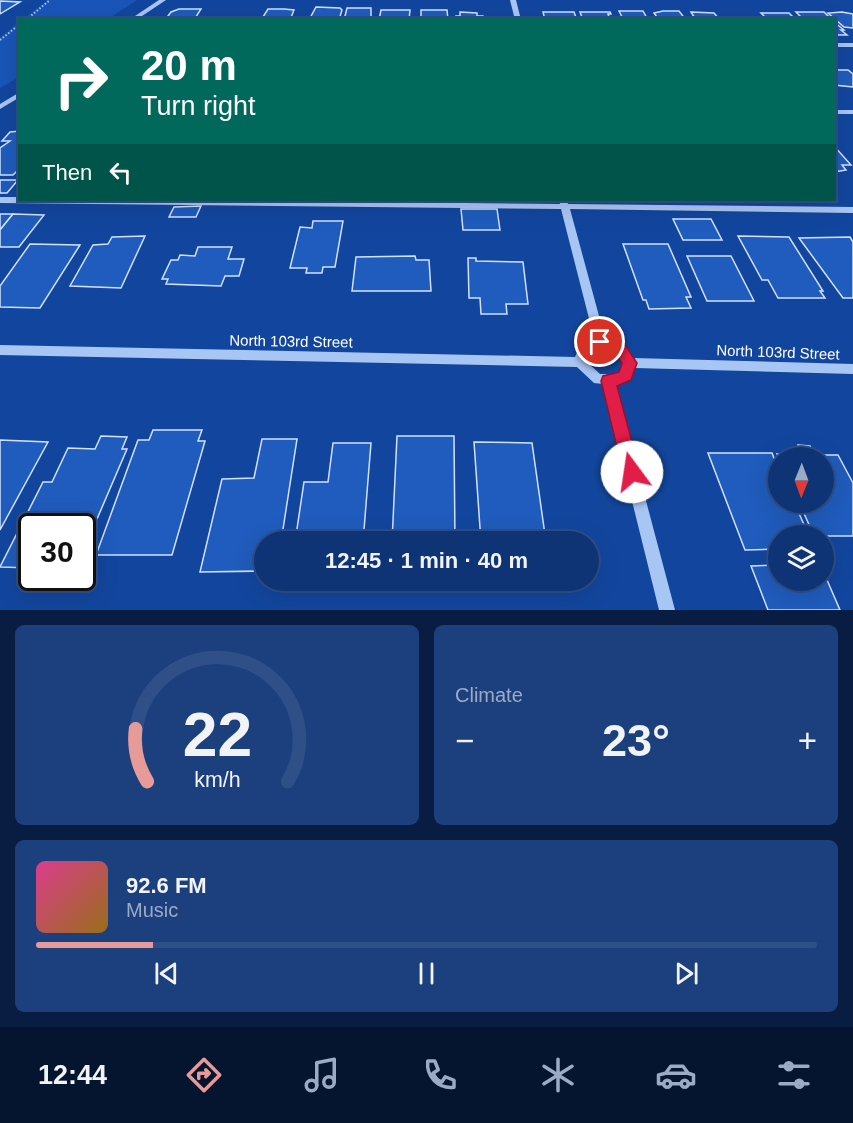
<!DOCTYPE html>
<html lang="en">
<head>
<meta charset="utf-8">
<style>
	:root { --surface:#0e3476; --page:#1c3f7e; --text:#f1f3f6; --muted:#9baac5; --line:#2e4f88; --accent:#e69b98 }
	body { margin:0; font-family:Arial,sans-serif; background:var(--page); color:var(--text); height:100vh; display:flex; flex-direction:column; font-size:22px; white-space:nowrap }
	* { box-sizing:border-box; margin:0 }
	p { font-size:20px; color:var(--muted) }
	.icon { flex:none; width:33px; height:33px; fill:none; stroke:currentColor; stroke-width:2; stroke-linecap:round; stroke-linejoin:round }
	.map { position:relative; height:610px; overflow:hidden }
	.side { display:flex; flex-direction:column; gap:15px; padding:15px; background:#081d41; flex:1 }
	.side>* { flex:none }
	.banner { position:absolute; left:18px; top:18px; width:818px; height:183px; border-radius:0px; box-shadow:0 6px 24px #0002,0 0 0 2px var(--line); background:#00695c; color:#fff; overflow:hidden }
	.needle { width:39px; rotate:181deg }
	.controls { position:absolute; left:768px; top:447px; display:grid; gap:12px }
	.controls a { display:grid; place-items:center; width:66px; height:66px; border-radius:50%; background:var(--surface); box-shadow:0 6px 24px #0002,0 0 0 2px var(--line); font-size:30px }
	.speed { position:absolute; left:18px; top:513px; display:flex; gap:12px; font-size:30px; font-weight:700; text-align:center }
	.speed>* { display:grid; place-content:center; width:78px; height:78px; border-radius:50%; background:var(--surface); box-shadow:0 6px 24px #0002,0 0 0 2px var(--line); line-height:1 }
	.speed .limit { border:3px solid #111; border-radius:9px; background:#fff; color:#111 }
	.pin { position:absolute; display:grid; place-items:center; width:51px; height:51px; color:#fff; margin:-26px; border:3px solid #fff; border-radius:50%; box-shadow:0 2px 6px #0007 }
	.me { position:absolute; width:66px; margin:-33px; rotate:346deg; stroke-linejoin:round; filter:drop-shadow(0 0 4px #0008) }
	.turn { display:flex; align-items:center; gap:21px; height:126px; padding:0 24px; font-size:27px }
	.turn .icon { width:78px; height:78px; stroke-width:2.5 }
	.turn b { display:block; font-size:42px; line-height:51px }
	.then { display:flex; align-items:center; height:57px; padding:0 24px; background:#0003; gap:12px; font-size:22px }
	.big { font-size:45px; font-weight:700; line-height:1.1 }
	.side .card { flex:1; display:flex; flex-direction:column; justify-content:center; gap:9px; min-width:0; padding:0 21px; border-radius:9px; background:var(--page) }
	.side .dial { align-items:center; gap:0 }
	.dial svg { height:156px; overflow:visible; fill:none; stroke:var(--line); stroke-width:7; stroke-linecap:round; text-anchor:middle }
	.dial text { fill:var(--text); stroke:none }
	.song { display:flex; align-items:center; gap:18px }
	.cover { width:72px; height:72px; border-radius:9px; background:linear-gradient(135deg,hsl(330 70% 55%),hsl(40 70% 35%)) }
	.played { height:6px; border-radius:3px; background:linear-gradient(90deg,var(--accent) 15%,var(--line) 15%) }
	.keys { display:flex; justify-content:space-around; direction:ltr }
	.heat { display:flex; justify-content:space-between; align-items:center; font-size:33px; direction:ltr }
	.side .tiles { flex:1; display:grid; gap:15px; grid-template-columns:1fr 1fr }
	.card:last-child { grid-column:span 2 }
	.trip { position:absolute; left:254px; top:531px; width:345px; height:60px; border-radius:30px; background:var(--surface); box-shadow:0 6px 24px #0002,0 0 0 2px var(--line); font-weight:700; line-height:60px; text-align:center }
	.tab-bar { display:flex; height:96px; justify-content:space-around; align-items:center; background:#06152f; color:var(--muted) }
	.tab-bar .icon { width:42px; height:42px }
	.tab-bar .selected { color:var(--accent) }
	.tab-bar b { font-size:27px; color:var(--text) }
	.map>svg:first-child { display:block }
	.green { fill:#1956b8 }
	.building { fill:#205cbd; stroke:#d1e2fe; stroke-width:1.5 }
	.lines { fill:none; stroke-linecap:round; stroke-linejoin:round }
	.path { stroke:#a8c6f4; stroke-width:2; stroke-dasharray:1.5 2; stroke-linecap:butt }
	.minor { fill:#a8c6f4; fill-rule:evenodd }
	.route { fill:#e11d48; stroke:#92132f; stroke-width:1.5 }
	.labels { text-anchor:middle; dominant-baseline:central; stroke-width:6; stroke-linejoin:round; paint-order:stroke }
	.street-label { font-size:15px; fill:#fff; stroke:#12469e }
</style>
</head>
<body>
<div class="map">
<svg width="853" height="610" viewBox="0 0 853 610">
	<rect width="100%" height="100%" fill="#12469e"/>
	<!-- green -->
	<g class="green">
		<polygon points="48,0 137,0 108,19 23,19"/>
		<polygon points="19,22 19,77 0,88 0,38"/>
	</g>
	<!-- building -->
	<g class="building">
		<polygon points="0,1 20,2 0,14"/>
		<polygon points="316,7 340,8 342,10 339,20 309,20"/>
		<polygon points="347,8 371,8 371,20 344,20"/>
		<polygon points="179,9 201,9 194,20 165,20 171,12"/>
		<polygon points="268,9 284,9 294,10 290,20 261,20"/>
		<polygon points="381,10 410,10 409,20 379,20"/>
		<polygon points="421,10 447,10 448,20 421,20"/>
		<polygon points="619,11 643,11 648,20 620,20 619,17 622,17"/>
		<polygon points="663,11 679,11 686,20 659,20 654,13"/>
		<polygon points="460,12 477,13 477,16 483,16 485,20 456,20 456,16 460,16"/>
		<polygon points="543,12 574,12 577,20 545,20"/>
		<polygon points="580,12 610,12 611,14 608,14 610,20 583,20"/>
		<polygon points="691,12 714,13 720,20 696,20"/>
		<polygon points="796,12 824,12 832,20 804,20"/>
		<polygon points="842,12 853,14 853,28 844,27 828,13"/>
		<polygon points="761,13 789,13 796,20 768,20"/>
		<polygon points="834,22 844,30 841,30 847,35 834,35"/>
		<polygon points="834,70 848,70 853,74 853,87 834,85"/>
		<polygon points="20,131 20,168 13,175 0,175 0,148 10,141 2,141 10,132"/>
		<polygon points="834,146 851,165 842,165 846,170 834,172"/>
		<polygon points="0,180 18,180 7,193 0,193"/>
		<polygon points="201,206 196,217 169,217 174,207"/>
		<polygon points="461,209 497,209 500,230 463,230"/>
		<polygon points="0,214 13,214 0,230"/>
		<polygon points="13,214 44,215 19,247 0,247 0,230"/>
		<polygon points="673,219 711,219 722,240 683,240"/>
		<polygon points="313,221 343,221 335,267 323,267 322,273 306,273 307,268 290,268 300,227 312,228"/>
		<polygon points="145,236 121,288 70,286 93,245 108,244 112,237"/>
		<polygon points="738,236 789,237 823,291 820,291 825,298 778,298 768,280 762,280"/>
		<polygon points="850,237 853,242 853,298 843,298 799,238"/>
		<polygon points="30,244 80,245 40,308 0,307 0,286"/>
		<polygon points="623,244 668,244 691,297 686,297 691,308 649,309 646,300 643,300"/>
		<polygon points="198,247 232,247 228,259 244,259 239,276 225,276 221,286 166,284 168,279 162,279 171,260 178,260 180,255 195,256"/>
		<polygon points="415,256 416,260 429,260 431,291 352,291 356,257"/>
		<polygon points="687,256 731,256 754,301 707,301"/>
		<polygon points="468,258 476,258 476,261 523,262 528,304 506,304 507,314 481,314 480,298 469,298"/>
		<polygon points="153,430 202,430 198,441 205,441 172,555 96,555 138,440 149,440"/>
		<polygon points="101,436 127,437 122,449 127,449 82,554 82,526 32,526 32,568 0,567 43,482 52,482 68,448 95,449"/>
		<polygon points="397,436 454,436 455,542 392,542"/>
		<polygon points="262,439 297,439 281,542 264,542 264,571 200,572 222,479 254,478"/>
		<polygon points="0,440 48,442 0,530"/>
		<polygon points="474,442 532,443 546,542 481,542"/>
		<polygon points="333,443 371,443 363,542 295,542 304,482 328,482"/>
		<polygon points="798,445 810,446 814,455 838,455 853,483 853,536 814,536 799,502 824,502 824,458 779,458 777,454 802,454"/>
		<polygon points="708,453 772,453 778,468 778,502 794,502 809,536 778,536 778,549 745,550"/>
		<polygon points="778,565 778,580 824,580 824,573 840,610 768,610 751,566"/>
	</g>
	<g class="lines">
		<!-- path -->
		<g class="path">
			<polyline points="26,20 50,0"/>
			<polyline points="0,40 20,24"/>
		</g>
		<!-- minor -->
		<g class="minor">
			<polygon points="159,0 166,0 136,20 129,20"/>
			<polygon points="510,0 516,0 521,20 515,20"/>
			<rect x="834" y="43" width="19" height="4"/>
			<polygon points="20,92 20,97 0,109 0,104"/>
			<rect x="834" y="110" width="19" height="4"/>
			<path d="M 0,197 L 20,197 L 20,200 L 192,200 L 560,204 L 559,200 L 567,200 L 568,204 L 853,207 L 853,213 L 570,209 L 605,338 L 624,346 L 633,358 L 853,364 L 853,374 L 635,368 L 633,373 L 625,383 L 615,384 L 675,610 L 659,610 L 603,384 L 594,383 L 577,367 L 0,355 L 0,345 L 575,357 L 580,345 L 594,338 L 561,209 L 0,203 ZM 598,346 C 611,348 622,354 623,369 L 618,374 L 600,374 L 587,362 L 588,352 Z"/>
		</g>
	</g>
	<!-- route -->
	<polygon class="route" points="600,336 626,346 637,363 631,380 617,386 640,472 638,478 632,481 626,478 623,472 601,381 603,376 619,372 622,363 616,354 595,346 593,342"/>
	<g class="labels">
		<!-- street labels -->
		<g class="street-label">
			<text transform="translate(291 341) rotate(1)">North 103rd Street</text>
			<text transform="translate(778 352) rotate(2)">North 103rd Street</text>
		</g>
	</g>
</svg>
<div class="controls">
<a><svg class="needle" viewBox="-14 -14 28 28"><path d="M0-13l5 13h-10z" fill="#e53935"/><path d="M0 13l5-13h-10z" fill="#9baac5"/></svg></a>
<a><svg class="icon" aria-label="layers" viewBox="0 0 24 24"><path d="M12 4l9 5-9 5-9-5zM3 14l9 5 9-5"/></svg></a>
</div>
<div class="speed"><div class="limit">30</div></div>
<div class="pin" style="left:600px;top:342px;background:#d93025"><svg class="icon" aria-label="arrive" viewBox="0 0 24 24"><path d="M6 21V4h12l-3 4 3 4H6"/></svg></div>
<svg class="me" style="left:632px;top:472px" viewBox="-20 -20 40 40"><circle r="19" fill="#fff"/><path d="M0-13L10 11 0 6-10 11z" fill="#e11d48"/></svg>
<div class="trip">12:45 · 1 min · 40 m</div>
<div class="banner">
<div class="turn"><svg class="icon" aria-label="right" viewBox="0 0 24 24"><path d="M7 20v-9h11M14 6l5 5-5 5"/></svg><div><b>20 m</b>Turn right</div></div>
<div class="then">Then<svg class="icon" aria-label="left" viewBox="0 0 24 24"><path d="M17 20v-9H6M10 6l-5 5 5 5"/></svg></div>
</div>
</div>
<section class="side">
<div class="tiles">
<div class="card dial"><svg viewBox="0 0 100 80">
<path d="M14 69A42 42 0 1 1 86 69"/>
<path d="M14 69A42 42 0 0 1 8 42" stroke="#e69b98"/>
<text x="50" y="56" font-size="32" font-weight="700">22</text>
<text x="50" y="72" font-size="11">km/h</text>
</svg></div>
<div class="card"><p>Climate</p>
<div class="heat"><a>−</a><b class="big">23°</b><a>+</a></div>
</div>
<div class="card">
<div class="song"><i class="cover"></i><div><b>92.6 FM</b><p>Music</p></div></div>
<div class="played"></div>
<div class="keys"><svg class="icon" aria-label="previous" viewBox="0 0 24 24"><path d="M18 5L8 12l10 7zM5 5v14"/></svg><svg class="icon" aria-label="pause" viewBox="0 0 24 24"><path d="M8 5v14M16 5v14"/></svg><svg class="icon" aria-label="next" viewBox="0 0 24 24"><path d="M6 5l10 7-10 7zM19 5v14"/></svg></div>
</div>
</div>
</section>
<nav class="tab-bar">
<b>12:44</b>
<svg class="icon selected" aria-label="directions" viewBox="0 0 24 24"><path d="M12 3l9 9-9 9-9-9zM9 14v-3h6M13 9l2 2-2 2"/></svg>
<svg class="icon" aria-label="music" viewBox="0 0 24 24"><path d="M9 18V5l10-2v13"/><circle cx="6" cy="18" r="3"/><circle cx="16" cy="16" r="3"/></svg>
<svg class="icon" aria-label="phone" viewBox="0 0 24 24"><path d="M5 4h4l2 5-3 2q2 4 5 5l2-3 5 2v4C11 20 4 13 5 4z"/></svg>
<svg class="icon" aria-label="climate" viewBox="0 0 24 24"><path d="M12 3v18M4 7l16 10M4 17L20 7"/></svg>
<svg class="icon" aria-label="car" viewBox="0 0 24 24"><path d="M5 17H2v-5l4-1 3-4h7l3 4 3 1v5h-3M9 17h6M6 11h13"/><circle cx="7" cy="17" r="2"/><circle cx="17" cy="17" r="2"/></svg>
<svg class="icon" aria-label="filters" viewBox="0 0 24 24"><path d="M4 7h16M4 17h16"/><circle cx="9" cy="7" r="2"/><circle cx="15" cy="17" r="2"/></svg>
</nav>
</body>
</html>
